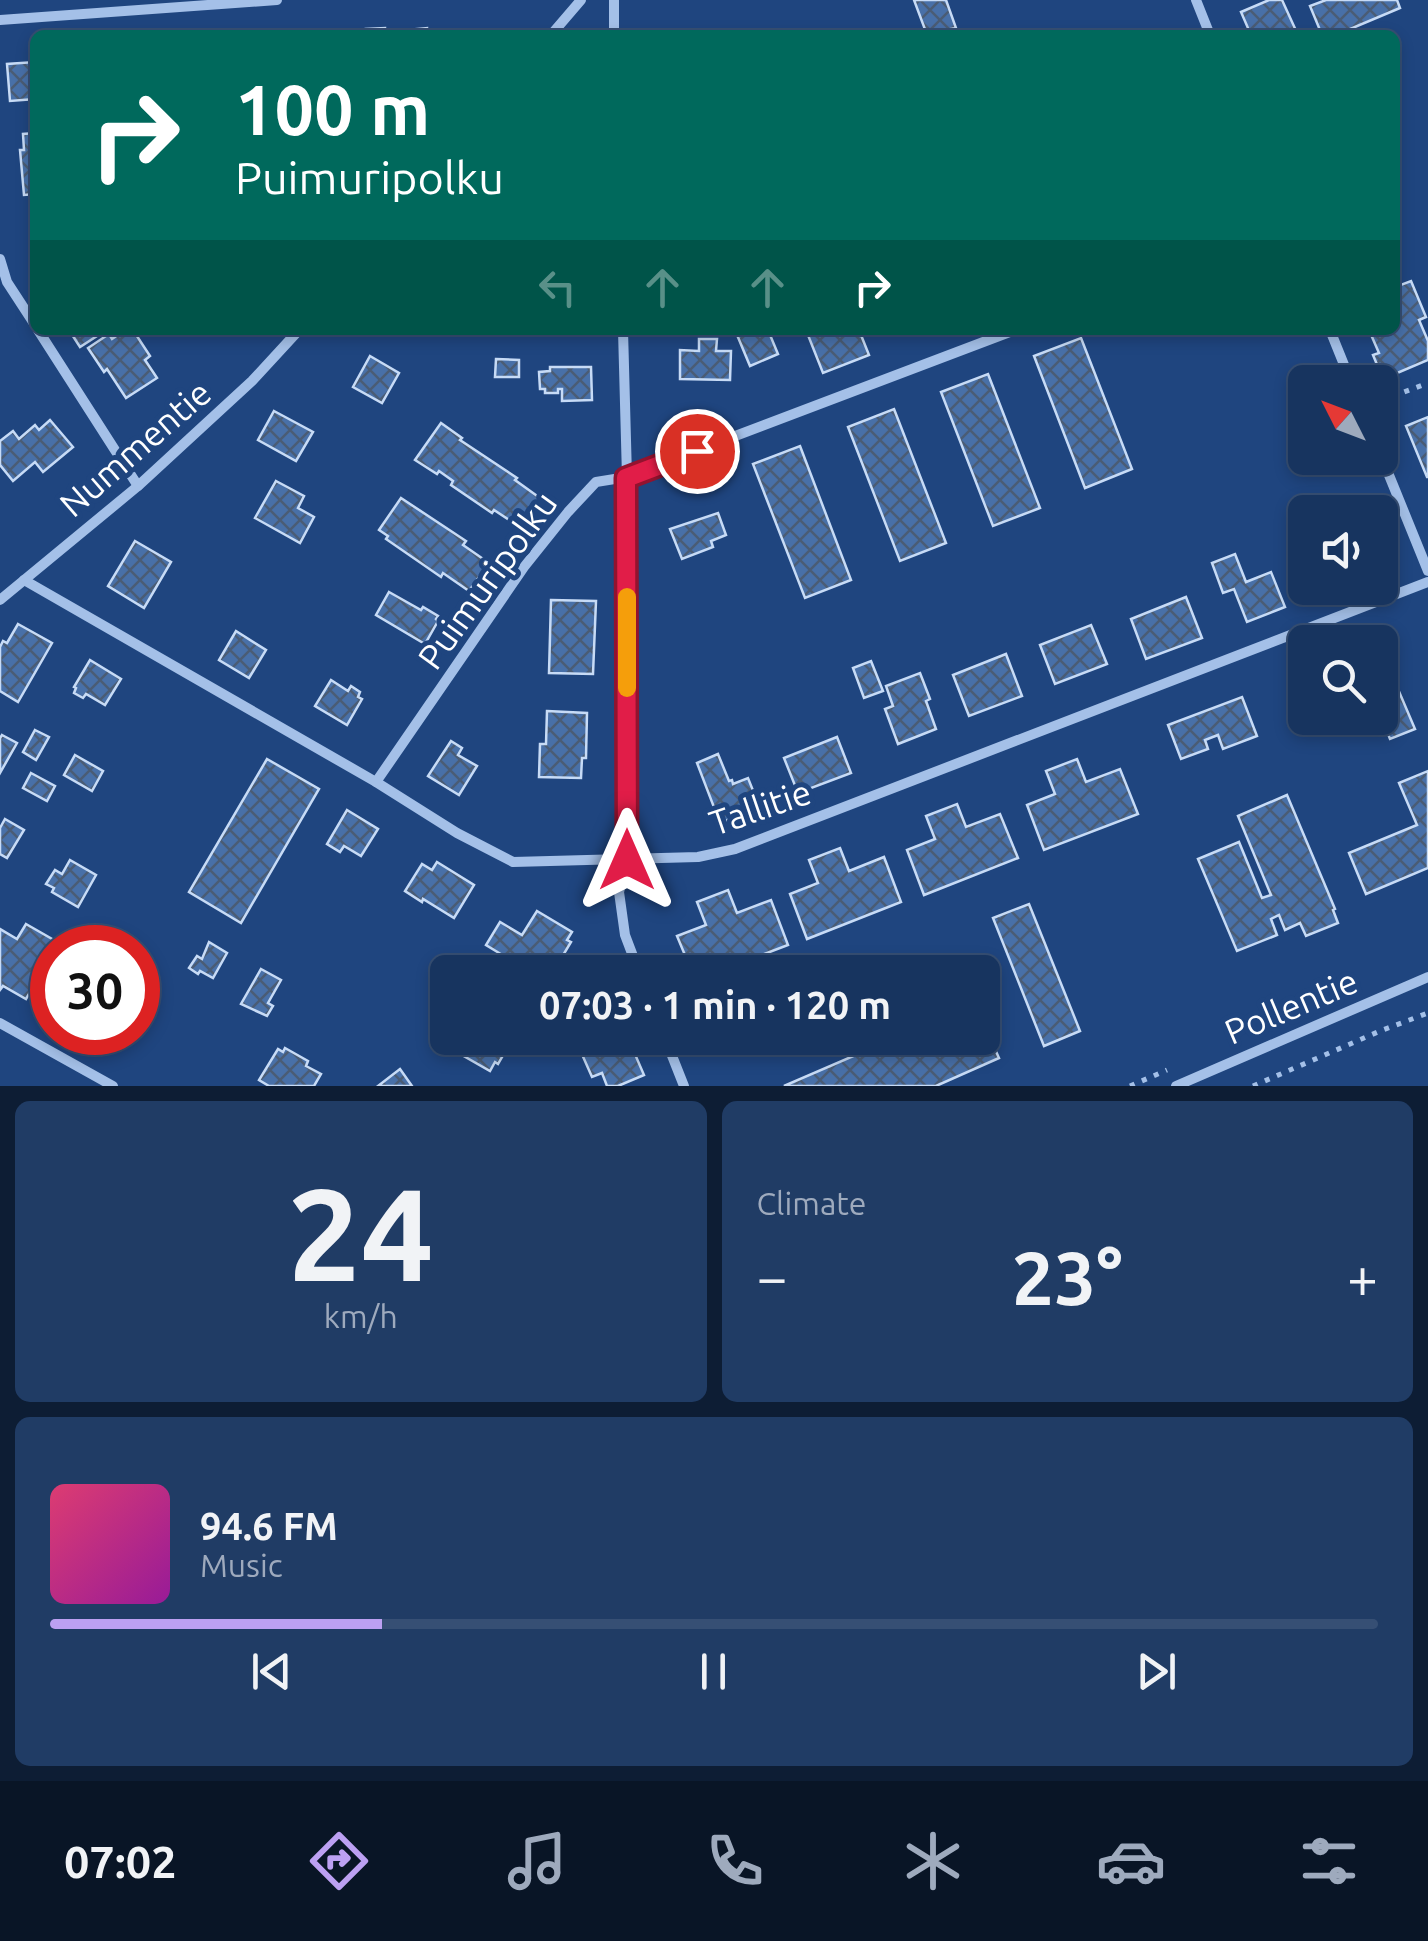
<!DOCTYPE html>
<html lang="en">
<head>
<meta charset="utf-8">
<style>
	:root { --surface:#17345f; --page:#203c65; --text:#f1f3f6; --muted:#9eaabd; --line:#364f74; --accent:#bca0f2 }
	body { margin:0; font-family:Ubuntu,sans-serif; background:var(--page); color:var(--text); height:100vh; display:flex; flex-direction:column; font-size:38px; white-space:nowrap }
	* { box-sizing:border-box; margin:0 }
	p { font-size:32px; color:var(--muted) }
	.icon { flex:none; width:55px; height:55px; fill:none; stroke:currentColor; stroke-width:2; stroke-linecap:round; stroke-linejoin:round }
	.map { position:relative; height:1086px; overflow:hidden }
	.details { display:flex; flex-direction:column; gap:15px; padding:15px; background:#0d1d34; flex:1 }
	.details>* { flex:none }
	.top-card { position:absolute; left:30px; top:30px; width:1370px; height:305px; border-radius:15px; box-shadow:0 5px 15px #0003,0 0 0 2px var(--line); background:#00695c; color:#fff; overflow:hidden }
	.needle { width:65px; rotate:312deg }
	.controls { position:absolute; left:1288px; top:365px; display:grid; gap:20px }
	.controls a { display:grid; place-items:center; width:110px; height:110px; border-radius:15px; background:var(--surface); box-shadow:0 5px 15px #0003,0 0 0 2px var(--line); font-size:50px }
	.speed { position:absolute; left:30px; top:925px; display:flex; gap:20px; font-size:50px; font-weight:700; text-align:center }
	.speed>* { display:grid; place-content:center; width:130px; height:130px; border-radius:50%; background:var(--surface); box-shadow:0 5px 15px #0003,0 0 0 2px var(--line); line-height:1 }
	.speed .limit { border:15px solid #d22; background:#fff; color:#111 }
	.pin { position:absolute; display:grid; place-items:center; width:85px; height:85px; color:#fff; margin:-42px; border:5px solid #fff; border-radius:50%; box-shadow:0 2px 10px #0007 }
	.me { position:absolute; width:110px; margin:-55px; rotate:0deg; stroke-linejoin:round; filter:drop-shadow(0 0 8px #0008) }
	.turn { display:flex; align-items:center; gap:35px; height:210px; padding:0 40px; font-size:45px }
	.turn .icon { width:130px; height:130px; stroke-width:2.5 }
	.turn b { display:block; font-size:70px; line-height:85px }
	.lanes { display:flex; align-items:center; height:95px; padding:0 40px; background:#0003; justify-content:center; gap:50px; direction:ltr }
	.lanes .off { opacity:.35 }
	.big { font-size:75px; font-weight:600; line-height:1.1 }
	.details .tile { flex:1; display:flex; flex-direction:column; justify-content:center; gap:15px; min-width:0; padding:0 35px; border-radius:15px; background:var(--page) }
	.details .dial { align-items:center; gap:0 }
	.dial b { font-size:130px; line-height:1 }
	.song { display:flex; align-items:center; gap:30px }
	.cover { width:120px; height:120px; border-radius:15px; background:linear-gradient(135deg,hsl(340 70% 55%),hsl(300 70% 35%)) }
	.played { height:10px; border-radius:5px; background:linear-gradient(90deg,var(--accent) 25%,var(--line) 25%) }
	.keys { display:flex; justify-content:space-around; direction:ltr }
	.heat { display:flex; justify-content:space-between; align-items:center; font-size:55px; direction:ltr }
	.details .tiles { flex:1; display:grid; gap:15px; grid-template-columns:1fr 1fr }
	.tile:last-child { grid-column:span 2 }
	.trip { position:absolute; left:430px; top:955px; width:570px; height:100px; border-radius:15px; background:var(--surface); box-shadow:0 5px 15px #0003,0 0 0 2px var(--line); font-weight:600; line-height:100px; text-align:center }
	.tabs { display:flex; height:160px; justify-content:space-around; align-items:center; background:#091526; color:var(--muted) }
	.tabs .icon { width:70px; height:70px }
	.tabs .selected { color:var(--accent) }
	.tabs b { font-size:45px; color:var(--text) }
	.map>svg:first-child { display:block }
	.building { fill:url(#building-cross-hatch); stroke:#c7dbf6; stroke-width:2.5 }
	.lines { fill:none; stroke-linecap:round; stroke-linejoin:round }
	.path { stroke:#a4c0e8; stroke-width:5; stroke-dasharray:5 8; stroke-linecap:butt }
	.minor { stroke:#a4c0e8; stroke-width:10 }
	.route-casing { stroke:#92132f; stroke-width:25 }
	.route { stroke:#e11d48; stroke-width:18 }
	.slow { stroke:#f59e0b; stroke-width:18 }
	.labels { text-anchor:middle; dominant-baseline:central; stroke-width:10; stroke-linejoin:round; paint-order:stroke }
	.street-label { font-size:35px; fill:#fff; stroke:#1f457f }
</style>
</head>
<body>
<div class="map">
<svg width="1428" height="1086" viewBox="0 0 1428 1086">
	<defs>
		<pattern id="building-cross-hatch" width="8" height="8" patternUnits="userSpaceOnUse" patternTransform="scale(2.5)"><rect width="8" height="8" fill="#4870a8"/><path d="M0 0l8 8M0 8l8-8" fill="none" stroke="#4a5c75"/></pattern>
	</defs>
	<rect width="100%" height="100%" fill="#1f457f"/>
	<!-- building -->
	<g class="building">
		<polygon points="914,0 946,0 956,28 951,29 953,35 918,35 926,32"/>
		<polygon points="1269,0 1282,0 1298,35 1251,35 1241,12"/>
		<polygon points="1326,0 1397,0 1400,8 1336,35 1322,35 1310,6"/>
		<polygon points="385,28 385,32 427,28 427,35 355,35 367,34 366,29"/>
		<polygon points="35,62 35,99 10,101 7,64"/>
		<polygon points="35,133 35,194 24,195 20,150 24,150 23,134"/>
		<polygon points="1411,281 1426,317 1419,320 1428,341 1428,360 1383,379 1373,355 1379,353 1369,330 1395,330 1395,287"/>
		<polygon points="69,330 98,330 100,334 80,347"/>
		<polygon points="125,330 133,330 150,356 145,360 157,378 126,398 107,369 104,372 88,348 109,334 112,339"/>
		<polygon points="735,330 768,330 778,354 750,366"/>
		<polygon points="806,330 866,330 867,332 861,335 869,355 823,373"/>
		<polygon points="1081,338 1132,469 1085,488 1034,356"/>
		<polygon points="699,339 717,339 716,351 731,351 730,380 680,379 680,350 699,351"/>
		<polygon points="370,356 399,373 382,403 353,387"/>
		<polygon points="496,359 519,360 519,377 495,377"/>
		<polygon points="550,367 591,367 592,400 562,401 562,389 558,389 558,393 545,393 545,389 540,389 539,372 550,371"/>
		<polygon points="988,374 1040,508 993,526 941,392"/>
		<polygon points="894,409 946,543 900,561 848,427"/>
		<polygon points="274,411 313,432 296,461 258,440"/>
		<polygon points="1428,417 1428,477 1427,477 1406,426"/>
		<polygon points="50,420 73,447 43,472 35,462 13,481 0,465 0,441 13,431 19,439 35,425 39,430"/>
		<polygon points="441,423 462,438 460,440 517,478 515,480 540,498 520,527 494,510 492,513 451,485 453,481 439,471 437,474 415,460"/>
		<polygon points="800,446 851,580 805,598 753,464"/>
		<polygon points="276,481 304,496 298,508 314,517 300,543 255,518"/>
		<polygon points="401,498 466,541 463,545 489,563 469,591 443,573 441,577 386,539 388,536 379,530"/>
		<polygon points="718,513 726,535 711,541 713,547 682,559 670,529"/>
		<polygon points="135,541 171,562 144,608 108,586"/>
		<polygon points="1235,554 1246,582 1271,572 1285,607 1247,622 1234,589 1223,593 1212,563"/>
		<polygon points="389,592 421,610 423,607 438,616 436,619 438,621 425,644 376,615"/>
		<polygon points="1186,597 1202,638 1146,659 1131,619"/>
		<polygon points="551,600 596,601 593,674 549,673"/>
		<polygon points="18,624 52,643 18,702 0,691 0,647 3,641 7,643"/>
		<polygon points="1091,625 1107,664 1055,684 1040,645"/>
		<polygon points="236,631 266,650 249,678 219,660"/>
		<polygon points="1006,654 1022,696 969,716 953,675"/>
		<polygon points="90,660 121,679 105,705 86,694 83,698 74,693 76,688 74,687"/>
		<polygon points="871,661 883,691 864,698 853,668"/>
		<polygon points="1389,668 1415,729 1390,739 1380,715 1380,671"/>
		<polygon points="920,673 930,699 926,701 936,729 898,744 885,709 893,706 886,686"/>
		<polygon points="331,680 348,691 351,686 360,692 358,697 362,699 347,725 315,706"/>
		<polygon points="1242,697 1257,736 1223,749 1218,735 1205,740 1208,749 1181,759 1168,725"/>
		<polygon points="547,711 587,713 586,758 582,758 581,778 539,777 540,744 546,744"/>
		<polygon points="1332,718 1375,718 1338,733"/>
		<polygon points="35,730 49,737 36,760 23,752"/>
		<polygon points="2,735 17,743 0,773 0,738"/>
		<polygon points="837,737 851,773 798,793 784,758"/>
		<polygon points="451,741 462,748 458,755 477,766 459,795 428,776"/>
		<polygon points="718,754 729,781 732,780 733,784 748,778 760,808 720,823 697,763"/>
		<polygon points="75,755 103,771 92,791 64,775"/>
		<polygon points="267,759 319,789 241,923 189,892"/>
		<polygon points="1077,759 1086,782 1120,769 1138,814 1044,850 1027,805 1055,794 1046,771"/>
		<polygon points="1428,771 1428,868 1366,894 1349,853 1417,825 1399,783"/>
		<polygon points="31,773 55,786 47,801 23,788"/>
		<polygon points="1287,795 1335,909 1333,910 1338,923 1306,936 1300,923 1285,930 1279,915 1271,919 1277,935 1237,951 1198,859 1239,842 1262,898 1271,895 1238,816"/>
		<polygon points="957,804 966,827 1000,814 1018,858 924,895 907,850 935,839 926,816"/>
		<polygon points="347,810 378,829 361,856 344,846 340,852 327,844"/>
		<polygon points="5,819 24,830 7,858 0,854 0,828"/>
		<polygon points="840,848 849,871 884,857 901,902 807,939 790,894 818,883 809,860"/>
		<polygon points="70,860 96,875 78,907 52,892 54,888 46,884 55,870 62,874"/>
		<polygon points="437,862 474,885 454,918 423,899 422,902 405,891 422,864 432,870"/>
		<polygon points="728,890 737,913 771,900 788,945 717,972 692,972 677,936 706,925 697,902"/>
		<polygon points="1029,904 1080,1031 1044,1046 993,918"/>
		<polygon points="537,911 572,932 567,940 571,942 553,972 501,972 509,959 486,945 500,922 522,935"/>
		<polygon points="26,924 59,943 56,948 52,948 52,953 26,999 3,986 0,990 0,929 17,939"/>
		<polygon points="209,942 227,953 213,978 200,971 198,974 189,968 197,956 202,959"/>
		<polygon points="261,969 281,980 268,1003 273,1006 267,1016 241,1004"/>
		<polygon points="982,1020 999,1058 936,1086 784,1086 895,1038 982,1038"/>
		<polygon points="463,1038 513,1038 498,1064 495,1062 490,1071 455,1051"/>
		<polygon points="586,1038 628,1038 644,1075 618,1086 607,1086 602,1073 592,1077 577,1043"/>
		<polygon points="285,1048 308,1061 306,1066 321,1074 314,1086 269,1086 259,1080 278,1049 283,1052"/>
		<polygon points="400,1069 412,1086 378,1086"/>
	</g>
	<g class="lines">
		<!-- path -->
		<g class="path">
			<polyline points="1380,401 1428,383"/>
			<polyline points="1130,1086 1167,1070"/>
			<polyline points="1253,1086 1380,1031 1428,1013"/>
		</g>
		<!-- minor -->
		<g class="minor">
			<polyline points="614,0 614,35"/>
			<polyline points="1196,0 1210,35"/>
			<polyline points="0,20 277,0"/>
			<polyline points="551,35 581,0"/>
			<polyline points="0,259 7,282 35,325"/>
			<polyline points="38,330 138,486"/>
			<polyline points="623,330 627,477 627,860 619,892 625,935 639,972"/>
			<polyline points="1330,330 1351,382"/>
			<polyline points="1380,453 1428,571"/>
			<polyline points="24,580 376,782 457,833 513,862 698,857 735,849 1428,582"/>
			<polyline points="0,600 138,486 252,381 299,330"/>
			<polyline points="376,782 524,567 568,512 596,482 627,477 1015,330"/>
			<polyline points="0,1023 113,1086"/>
			<polyline points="665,1038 684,1086"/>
			<polyline points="1176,1086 1428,977"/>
		</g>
	</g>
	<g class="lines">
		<!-- route casing -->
		<g class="route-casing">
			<polyline id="route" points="627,860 626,478 697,451"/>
		</g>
		<!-- route -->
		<use href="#route" class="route"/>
		<!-- slow -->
		<polyline class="slow" points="627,597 627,688"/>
	</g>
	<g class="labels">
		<!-- street labels -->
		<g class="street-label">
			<text transform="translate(135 448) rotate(-41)">Nummentie</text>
			<text transform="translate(487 580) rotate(-54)">Puimuripolku</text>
			<text transform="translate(760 807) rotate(-19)">Tallitie</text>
			<text transform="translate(1291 1006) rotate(-23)">Pollentie</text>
		</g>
	</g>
</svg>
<div class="controls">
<a><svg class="needle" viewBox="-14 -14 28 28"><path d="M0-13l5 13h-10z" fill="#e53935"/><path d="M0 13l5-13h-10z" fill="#9eaabd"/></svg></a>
<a><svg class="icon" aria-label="sound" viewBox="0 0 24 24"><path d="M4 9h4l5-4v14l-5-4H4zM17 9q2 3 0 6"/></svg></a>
<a><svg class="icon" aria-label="search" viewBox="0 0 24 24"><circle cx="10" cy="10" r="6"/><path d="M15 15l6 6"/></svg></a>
</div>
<div class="speed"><div class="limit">30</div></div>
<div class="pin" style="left:697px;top:451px;background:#d93025"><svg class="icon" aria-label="arrive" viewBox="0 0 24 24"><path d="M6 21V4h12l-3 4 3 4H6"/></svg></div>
<svg class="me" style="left:627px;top:860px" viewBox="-20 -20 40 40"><path d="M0-17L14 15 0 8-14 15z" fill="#e11d48" stroke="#fff" stroke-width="4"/></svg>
<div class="trip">07:03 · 1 min · 120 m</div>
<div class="top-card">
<div class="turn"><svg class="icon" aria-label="right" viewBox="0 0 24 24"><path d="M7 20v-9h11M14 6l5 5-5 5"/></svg><div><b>100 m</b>Puimuripolku</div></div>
<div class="lanes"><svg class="icon off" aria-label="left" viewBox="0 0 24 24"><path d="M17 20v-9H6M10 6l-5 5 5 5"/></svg><svg class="icon off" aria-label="ahead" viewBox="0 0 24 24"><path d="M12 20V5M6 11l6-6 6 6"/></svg><svg class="icon off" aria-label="ahead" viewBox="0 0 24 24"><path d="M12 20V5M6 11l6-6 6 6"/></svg><svg class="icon" aria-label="right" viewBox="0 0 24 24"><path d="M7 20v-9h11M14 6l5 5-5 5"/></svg></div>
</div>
</div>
<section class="details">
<div class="tiles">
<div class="tile dial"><b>24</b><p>km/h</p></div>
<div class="tile"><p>Climate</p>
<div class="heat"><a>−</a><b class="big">23°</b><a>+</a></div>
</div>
<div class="tile">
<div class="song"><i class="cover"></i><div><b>94.6 FM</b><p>Music</p></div></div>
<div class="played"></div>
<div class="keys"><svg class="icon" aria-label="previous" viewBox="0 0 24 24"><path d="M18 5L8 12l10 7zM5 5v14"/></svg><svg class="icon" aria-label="pause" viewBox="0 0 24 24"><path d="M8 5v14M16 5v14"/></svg><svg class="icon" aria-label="next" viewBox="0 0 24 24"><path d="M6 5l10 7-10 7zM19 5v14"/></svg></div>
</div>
</div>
</section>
<nav class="tabs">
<b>07:02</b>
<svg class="icon selected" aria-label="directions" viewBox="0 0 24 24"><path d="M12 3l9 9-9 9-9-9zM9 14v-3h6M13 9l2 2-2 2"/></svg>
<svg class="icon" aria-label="music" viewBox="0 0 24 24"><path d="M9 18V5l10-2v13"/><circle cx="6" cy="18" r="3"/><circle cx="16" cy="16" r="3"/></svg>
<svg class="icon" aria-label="phone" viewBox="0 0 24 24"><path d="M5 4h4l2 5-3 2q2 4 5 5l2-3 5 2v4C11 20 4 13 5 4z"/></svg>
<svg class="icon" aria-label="climate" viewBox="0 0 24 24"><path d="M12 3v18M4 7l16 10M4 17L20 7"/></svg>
<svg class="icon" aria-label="car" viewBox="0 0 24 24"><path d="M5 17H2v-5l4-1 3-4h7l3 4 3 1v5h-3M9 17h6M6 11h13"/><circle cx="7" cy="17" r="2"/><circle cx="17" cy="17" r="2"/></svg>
<svg class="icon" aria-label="filters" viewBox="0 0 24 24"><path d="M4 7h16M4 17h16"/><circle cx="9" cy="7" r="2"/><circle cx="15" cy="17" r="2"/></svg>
</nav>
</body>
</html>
